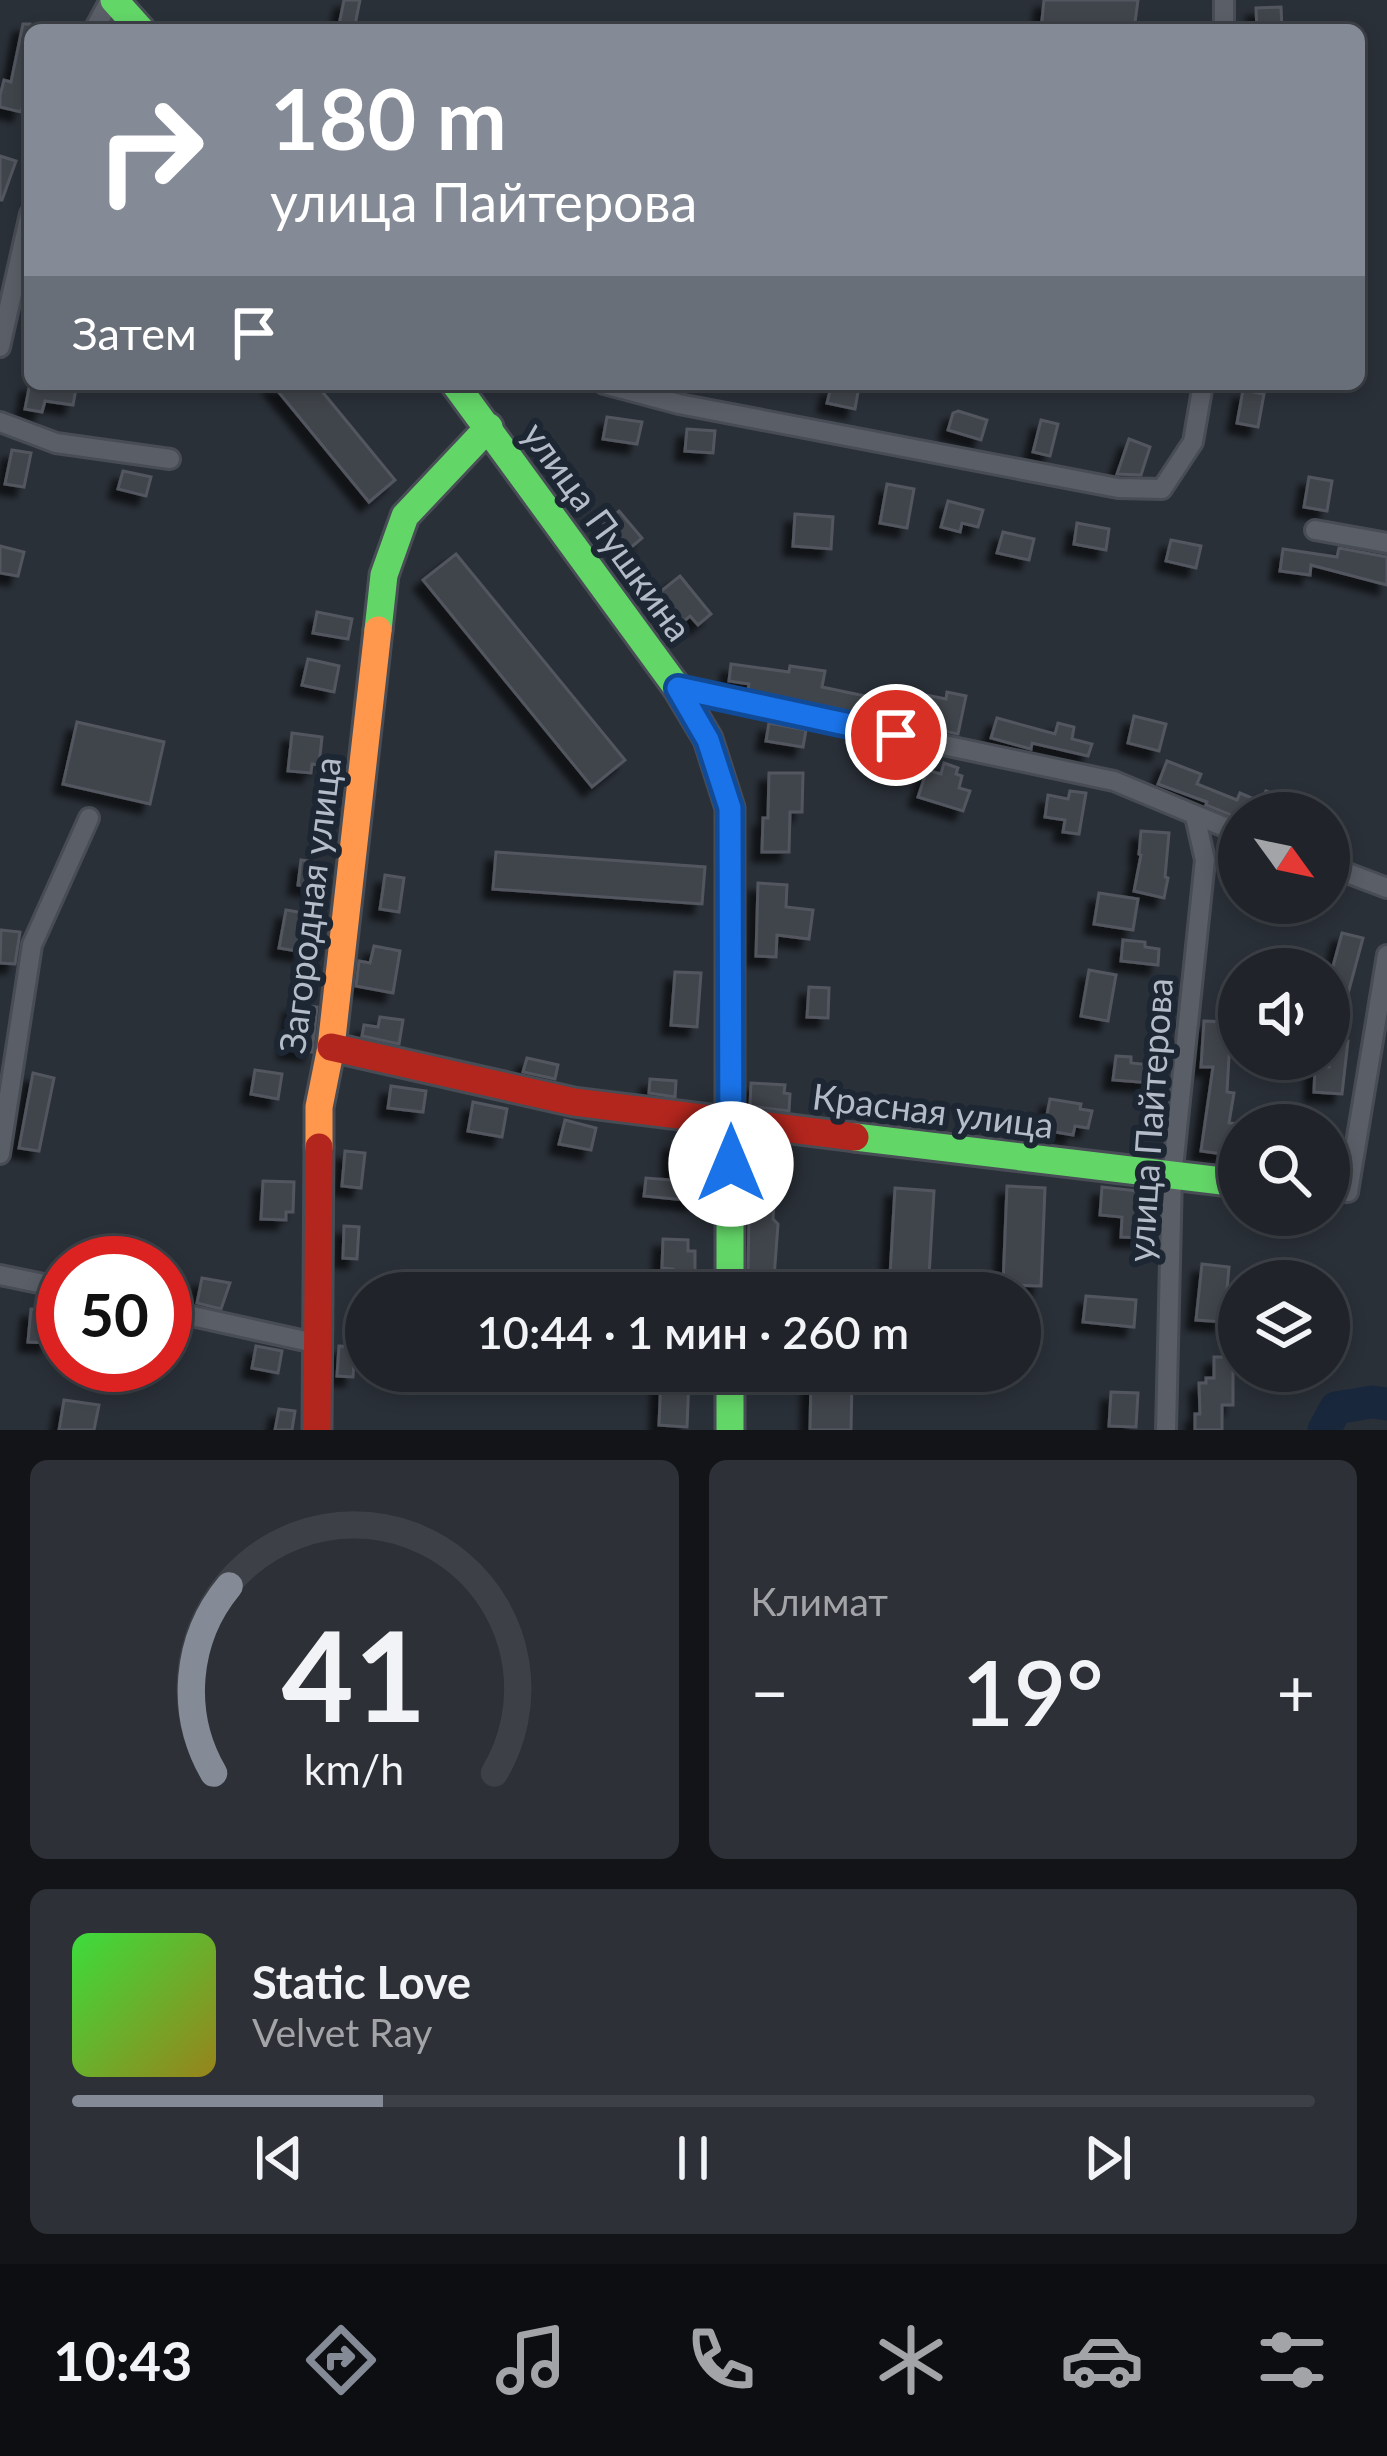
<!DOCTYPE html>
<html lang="ru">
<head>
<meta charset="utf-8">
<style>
	:root { --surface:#20242a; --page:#2d3036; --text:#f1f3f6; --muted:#a2a4a8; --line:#3d4147; --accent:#848b96 }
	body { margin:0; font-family:Lato,sans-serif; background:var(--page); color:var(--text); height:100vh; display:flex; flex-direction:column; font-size:45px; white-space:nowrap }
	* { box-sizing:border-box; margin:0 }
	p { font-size:39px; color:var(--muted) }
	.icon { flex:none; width:66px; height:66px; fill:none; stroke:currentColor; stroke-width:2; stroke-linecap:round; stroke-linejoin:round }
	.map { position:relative; height:1430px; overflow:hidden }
	.details { display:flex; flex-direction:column; gap:30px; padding:30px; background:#121417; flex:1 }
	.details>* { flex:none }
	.hud { position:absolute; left:24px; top:24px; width:1341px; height:366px; border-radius:18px; box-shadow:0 6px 18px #0003,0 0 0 3px var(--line); background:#848b96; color:#fff; overflow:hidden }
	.needle { width:78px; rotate:123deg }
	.buttons { position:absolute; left:1218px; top:792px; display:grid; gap:24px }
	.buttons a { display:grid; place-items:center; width:132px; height:132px; border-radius:50%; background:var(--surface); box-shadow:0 6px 18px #0003,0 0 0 3px var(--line); font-size:60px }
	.speed { position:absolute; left:36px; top:1236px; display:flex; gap:24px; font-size:60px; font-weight:700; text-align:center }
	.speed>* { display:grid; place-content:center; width:156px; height:156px; border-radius:50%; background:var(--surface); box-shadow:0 6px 18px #0003,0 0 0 3px var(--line); line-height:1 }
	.speed .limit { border:18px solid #d22; background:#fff; color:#111 }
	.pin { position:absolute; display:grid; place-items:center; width:102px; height:102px; color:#fff; margin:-51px; border:6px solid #fff; border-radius:50%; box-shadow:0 3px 12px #0007 }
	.me { position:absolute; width:132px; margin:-66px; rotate:0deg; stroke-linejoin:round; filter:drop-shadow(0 0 9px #0008) }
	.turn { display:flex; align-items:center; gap:42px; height:252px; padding:0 48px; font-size:54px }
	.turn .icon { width:156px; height:156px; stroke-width:2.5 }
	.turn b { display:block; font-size:84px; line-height:102px }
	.then { display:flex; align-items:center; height:114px; padding:0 48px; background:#0003; gap:24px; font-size:45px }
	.big { font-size:90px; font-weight:600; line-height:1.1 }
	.details .widget { flex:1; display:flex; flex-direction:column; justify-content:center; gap:18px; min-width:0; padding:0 42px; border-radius:18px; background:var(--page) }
	.details .dial { align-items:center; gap:0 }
	.dial svg { height:312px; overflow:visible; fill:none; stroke:var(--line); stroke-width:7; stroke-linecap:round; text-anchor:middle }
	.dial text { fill:var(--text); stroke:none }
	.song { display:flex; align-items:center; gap:36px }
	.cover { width:144px; height:144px; border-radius:18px; background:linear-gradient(135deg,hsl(120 70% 55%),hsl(50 70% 35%)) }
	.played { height:12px; border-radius:6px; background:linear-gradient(90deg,var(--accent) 25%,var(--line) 25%) }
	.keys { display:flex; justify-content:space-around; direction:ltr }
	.heat { display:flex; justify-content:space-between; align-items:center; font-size:66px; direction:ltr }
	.details .tiles { flex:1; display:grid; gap:30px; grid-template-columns:1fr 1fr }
	.widget:last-child { grid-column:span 2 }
	.trip { position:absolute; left:345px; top:1272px; width:696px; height:120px; border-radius:60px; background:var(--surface); box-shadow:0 6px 18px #0003,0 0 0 3px var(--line); font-weight:600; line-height:120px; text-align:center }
	.tab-bar { display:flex; height:192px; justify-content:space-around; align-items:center; background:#0d0e11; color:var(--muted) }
	.tab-bar .icon { width:84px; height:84px }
	.tab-bar .current { color:var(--accent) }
	.tab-bar b { font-size:54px; color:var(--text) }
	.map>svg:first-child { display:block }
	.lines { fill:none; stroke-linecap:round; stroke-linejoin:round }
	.river { stroke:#19273c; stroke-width:33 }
	.building { fill:#3f444c; stroke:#52575f; stroke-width:3; filter:url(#shadow) }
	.street-casing { stroke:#484c55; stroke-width:24 }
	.fast-casing { stroke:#484c55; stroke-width:33 }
	.slow-casing { stroke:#484c55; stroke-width:33 }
	.jam-casing { stroke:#484c55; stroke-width:33 }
	.street { stroke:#5a5e66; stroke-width:18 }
	.fast { stroke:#63d668; stroke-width:27 }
	.slow { stroke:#ff974d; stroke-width:27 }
	.jam { stroke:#b3261e; stroke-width:27 }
	.route-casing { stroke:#114b97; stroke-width:30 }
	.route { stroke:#1a73e8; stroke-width:21 }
	.labels { text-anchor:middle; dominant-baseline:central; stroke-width:12; stroke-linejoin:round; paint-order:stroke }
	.street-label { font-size:36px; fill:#b4bcc9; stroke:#1d2633 }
</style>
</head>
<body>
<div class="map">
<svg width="1387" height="1430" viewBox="0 0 1387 1430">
	<defs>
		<filter id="shadow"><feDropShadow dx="-9" dy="9" stdDeviation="3" flood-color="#0009"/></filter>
	</defs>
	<rect width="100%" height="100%" fill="#2a3038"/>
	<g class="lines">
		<!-- river -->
		<polyline class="river" points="1324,1430 1336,1408 1372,1402 1387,1404"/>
	</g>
	<!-- building -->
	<g class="building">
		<polygon points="344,0 360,0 354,30 338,30"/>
		<polygon points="1044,0 1138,0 1134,30 1041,30"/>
		<polygon points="1281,7 1282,30 1257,30 1256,8"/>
		<polygon points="23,24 30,24 30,74 21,112 0,107 0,96 4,80 11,82"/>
		<polygon points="0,156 16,161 2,200 0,200"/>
		<polygon points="30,383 76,389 73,405 45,401 42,412 25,409"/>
		<polygon points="272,384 316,384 395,480 369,502"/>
		<polygon points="831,387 858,392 855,409 827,403"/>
		<polygon points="1243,390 1264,394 1258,427 1237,423"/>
		<polygon points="958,411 987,420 981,440 948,430 953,413"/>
		<polygon points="607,417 642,422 637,444 603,439"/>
		<polygon points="1041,420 1058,424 1050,456 1033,452"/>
		<polygon points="687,429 715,431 713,453 685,451"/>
		<polygon points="1129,439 1150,447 1141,475 1117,474"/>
		<polygon points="12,450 31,453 24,487 5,484"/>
		<polygon points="123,471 151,477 146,496 118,489"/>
		<polygon points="1309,477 1332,481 1327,511 1304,507"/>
		<polygon points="887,484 914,489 907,528 880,523"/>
		<polygon points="948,501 983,510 978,527 962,523 960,532 941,527"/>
		<polygon points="619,511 642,538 627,551 604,524"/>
		<polygon points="795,514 833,517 831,549 793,546"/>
		<polygon points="1077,523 1109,529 1106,550 1074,544"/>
		<polygon points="1003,532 1034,539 1029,560 997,553"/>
		<polygon points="1171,540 1201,546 1196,568 1166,561"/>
		<polygon points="0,546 24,552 18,576 0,573"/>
		<polygon points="1339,548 1387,557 1387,585 1311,565 1310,575 1280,571 1283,549 1337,557"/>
		<polygon points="456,554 625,760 592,787 423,580"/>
		<polygon points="680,576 711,614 698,625 690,616 678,626 655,596"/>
		<polygon points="317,612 352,619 348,639 313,633"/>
		<polygon points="308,659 339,666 334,692 302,685"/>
		<polygon points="731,664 789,672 790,666 825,671 822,687 884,700 886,687 946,699 947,692 966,696 958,734 748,690 749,684 729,681"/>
		<polygon points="1134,716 1166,724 1159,751 1128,743"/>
		<polygon points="997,718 1055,734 1058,723 1074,727 1072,739 1092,744 1088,756 1032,743 1031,749 991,738"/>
		<polygon points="77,722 164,742 150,804 63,784"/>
		<polygon points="769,723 806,730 803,747 766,741"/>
		<polygon points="292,733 322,737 319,765 312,764 311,773 288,771"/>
		<polygon points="1167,761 1201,774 1197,784 1237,800 1240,793 1261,802 1266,791 1321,813 1239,813 1238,818 1206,805 1207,802 1158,784"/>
		<polygon points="944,763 958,768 956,774 962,776 959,788 970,791 963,811 918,797 927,770 941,774"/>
		<polygon points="769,773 803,773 802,812 790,812 789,852 762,852 763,818 768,818"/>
		<polygon points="1070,791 1086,793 1079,834 1063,832 1065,820 1045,817 1048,795 1068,799"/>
		<polygon points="1141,831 1169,833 1165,877 1168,878 1164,898 1134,891 1141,855 1139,854"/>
		<polygon points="496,852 705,867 702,904 493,889"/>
		<polygon points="301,860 328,864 324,889 298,885"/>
		<polygon points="385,875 404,878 399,912 380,909"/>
		<polygon points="758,883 787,885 786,907 813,910 809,939 777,935 776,957 756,956"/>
		<polygon points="1099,893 1138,899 1133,930 1094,924"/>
		<polygon points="286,910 310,914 303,952 279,948"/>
		<polygon points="1,930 20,932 15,964 0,963"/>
		<polygon points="1342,933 1363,938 1346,1001 1349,1002 1342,1040 1348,1041 1342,1094 1314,1092 1315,1066 1329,1067 1329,981"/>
		<polygon points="1123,940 1145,942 1145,947 1159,949 1158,965 1121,961"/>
		<polygon points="374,946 400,951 393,993 356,986 359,961 370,963"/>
		<polygon points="1089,970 1116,975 1108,1021 1081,1016"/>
		<polygon points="675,972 701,973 697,1027 671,1025"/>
		<polygon points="809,987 829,988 828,1018 807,1017"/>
		<polygon points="293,1004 317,1007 312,1052 287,1049"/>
		<polygon points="380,1017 403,1020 399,1044 362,1036 364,1025 378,1027"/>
		<polygon points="1204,1021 1231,1022 1227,1092 1234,1093 1229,1123 1241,1124 1237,1156 1201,1151 1213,1067 1201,1067"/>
		<polygon points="1116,1056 1131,1057 1131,1063 1152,1065 1151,1083 1113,1080"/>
		<polygon points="527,1058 558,1065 555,1079 523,1072"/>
		<polygon points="255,1070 282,1074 278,1099 251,1094"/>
		<polygon points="33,1073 54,1078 39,1151 19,1148"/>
		<polygon points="650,1079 676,1081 675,1097 649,1093"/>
		<polygon points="751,1083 785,1085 784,1093 790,1094 789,1111 750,1106"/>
		<polygon points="391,1086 426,1091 423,1112 388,1108"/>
		<polygon points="1050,1099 1081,1104 1080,1109 1092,1111 1088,1128 1075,1126 1073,1135 1044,1130"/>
		<polygon points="473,1102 507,1109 502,1137 468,1131"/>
		<polygon points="565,1120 596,1128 591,1150 559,1144"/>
		<polygon points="673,1142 698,1143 696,1201 644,1196 646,1178 671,1180"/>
		<polygon points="750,1150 777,1151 773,1219 778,1224 774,1278 748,1277"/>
		<polygon points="345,1151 365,1153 361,1188 342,1186"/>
		<polygon points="263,1181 294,1182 293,1212 286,1212 286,1220 261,1219"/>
		<polygon points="1007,1186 1045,1188 1041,1286 1003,1285"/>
		<polygon points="1102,1187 1147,1192 1144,1238 1121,1237 1122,1217 1100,1215"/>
		<polygon points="895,1188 934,1191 928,1293 889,1293"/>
		<polygon points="344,1226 359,1227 357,1259 343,1258"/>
		<polygon points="663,1239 688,1240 688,1251 695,1251 695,1293 673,1293 673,1269 662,1268"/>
		<polygon points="1202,1264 1229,1267 1224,1322 1196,1320"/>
		<polygon points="202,1278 230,1283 221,1309 197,1303"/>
		<polygon points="1086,1296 1136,1300 1134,1327 1083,1322"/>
		<polygon points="31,1309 52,1310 49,1343 28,1342"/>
		<polygon points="256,1346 282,1351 278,1373 252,1368"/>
		<polygon points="339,1346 355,1347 353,1377 337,1376"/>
		<polygon points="1214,1357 1233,1357 1233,1405 1222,1405 1222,1430 1195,1430 1195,1414 1200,1414 1199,1383 1206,1383 1206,1378 1214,1378"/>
		<polygon points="661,1377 689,1378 687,1427 659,1425"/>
		<polygon points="811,1377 852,1378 851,1430 810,1430"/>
		<polygon points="1111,1392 1138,1393 1136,1427 1109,1426"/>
		<polygon points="64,1400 99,1405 94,1430 59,1430"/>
		<polygon points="279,1409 295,1411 292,1430 275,1430"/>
	</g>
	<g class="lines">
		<!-- street casing -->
		<g class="street-casing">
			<g id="street">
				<polyline points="1224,0 1224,30"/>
				<polyline points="94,30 110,0"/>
				<polyline points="0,347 30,214"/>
				<polyline points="604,384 679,404 1118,488 1162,489 1193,442 1203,384"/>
				<polyline points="0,422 56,443 170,459"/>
				<polyline points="1315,530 1387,543"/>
				<polyline points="678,689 1114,781 1239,833"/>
				<polyline points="1329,866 1387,888"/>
				<polyline points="0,1154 32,945 89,818"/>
				<polyline points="1329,1190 1348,1192 1387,955"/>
				<polyline points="0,1275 63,1288"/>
				<polyline points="165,1310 319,1344"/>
				<polyline points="1166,1430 1172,1177 1205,860 1195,816"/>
			</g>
		</g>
		<!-- fast casing -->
		<g class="fast-casing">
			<g id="fast">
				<polyline points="114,0 141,30"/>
				<polyline points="455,384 678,689 708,739 730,808 730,1293"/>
				<polyline points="378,630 384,575 405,516 489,427"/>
				<polyline points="855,1137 1239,1183"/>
				<polyline points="730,1371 730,1430"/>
			</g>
		</g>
		<!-- slow casing -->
		<g class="slow-casing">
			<polyline id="slow" points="319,1147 319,1107 331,1047 378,630"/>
		</g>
		<!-- jam casing -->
		<g class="jam-casing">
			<g id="jam">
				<polyline points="331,1047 574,1102 855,1137"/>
				<polyline points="317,1430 319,1147"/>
			</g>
		</g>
		<!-- street -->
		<use href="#street" class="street"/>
		<!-- fast -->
		<use href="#fast" class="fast"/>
		<!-- slow -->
		<use href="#slow" class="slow"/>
		<!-- jam -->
		<use href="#jam" class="jam"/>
	</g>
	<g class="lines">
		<!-- route casing -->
		<g class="route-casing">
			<polyline id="route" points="731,1164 730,808 708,740 678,688 896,735"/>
		</g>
		<!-- route -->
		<use href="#route" class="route"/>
	</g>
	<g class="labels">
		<!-- street labels -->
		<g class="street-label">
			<text transform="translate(608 531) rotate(54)">улица Пушкина</text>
			<text transform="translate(309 905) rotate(-83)">Загородная улица</text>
			<text transform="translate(933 1110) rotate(7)">Красная улица</text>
			<text transform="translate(1149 1120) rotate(-86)">улица Пайтерова</text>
		</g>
	</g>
</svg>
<div class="buttons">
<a><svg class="needle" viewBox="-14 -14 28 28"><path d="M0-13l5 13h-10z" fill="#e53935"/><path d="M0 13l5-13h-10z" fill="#a2a4a8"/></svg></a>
<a><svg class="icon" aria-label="sound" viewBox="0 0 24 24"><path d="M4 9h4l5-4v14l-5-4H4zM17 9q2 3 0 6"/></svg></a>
<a><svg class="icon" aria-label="search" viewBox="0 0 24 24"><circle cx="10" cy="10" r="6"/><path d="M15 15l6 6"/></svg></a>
<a><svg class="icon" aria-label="layers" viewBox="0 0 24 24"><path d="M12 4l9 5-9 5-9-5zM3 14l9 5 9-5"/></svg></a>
</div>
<div class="speed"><div class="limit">50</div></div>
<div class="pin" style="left:896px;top:735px;background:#d93025"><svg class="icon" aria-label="arrive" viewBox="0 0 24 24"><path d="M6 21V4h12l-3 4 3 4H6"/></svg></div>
<svg class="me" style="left:731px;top:1164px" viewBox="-20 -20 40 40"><circle r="19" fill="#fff"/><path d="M0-13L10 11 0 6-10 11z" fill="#1a73e8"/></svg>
<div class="trip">10:44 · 1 мин · 260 m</div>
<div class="hud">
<div class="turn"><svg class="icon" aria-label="right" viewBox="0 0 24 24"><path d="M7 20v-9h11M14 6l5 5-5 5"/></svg><div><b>180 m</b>улица Пайтерова</div></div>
<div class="then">Затем<svg class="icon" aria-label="arrive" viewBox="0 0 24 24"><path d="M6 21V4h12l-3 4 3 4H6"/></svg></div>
</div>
</div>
<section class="details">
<div class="tiles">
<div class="widget dial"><svg viewBox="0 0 100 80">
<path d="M14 69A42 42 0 1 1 86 69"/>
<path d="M14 69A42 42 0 0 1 18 21" stroke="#848b96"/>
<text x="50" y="56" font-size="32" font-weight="700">41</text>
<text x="50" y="72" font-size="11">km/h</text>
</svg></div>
<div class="widget"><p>Климат</p>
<div class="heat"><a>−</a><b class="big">19°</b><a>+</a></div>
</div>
<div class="widget">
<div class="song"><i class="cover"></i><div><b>Static Love</b><p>Velvet Ray</p></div></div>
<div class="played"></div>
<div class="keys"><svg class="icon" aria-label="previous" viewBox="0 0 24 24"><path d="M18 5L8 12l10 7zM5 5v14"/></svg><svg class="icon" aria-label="pause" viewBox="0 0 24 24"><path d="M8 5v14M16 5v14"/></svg><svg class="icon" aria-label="next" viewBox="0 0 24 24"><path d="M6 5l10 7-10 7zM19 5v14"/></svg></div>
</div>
</div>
</section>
<nav class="tab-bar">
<b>10:43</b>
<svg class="icon current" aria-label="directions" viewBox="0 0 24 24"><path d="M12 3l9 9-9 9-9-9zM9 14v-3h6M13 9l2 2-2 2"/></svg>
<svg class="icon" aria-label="music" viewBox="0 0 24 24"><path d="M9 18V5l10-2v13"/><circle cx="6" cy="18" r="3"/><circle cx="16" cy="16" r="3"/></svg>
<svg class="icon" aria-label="phone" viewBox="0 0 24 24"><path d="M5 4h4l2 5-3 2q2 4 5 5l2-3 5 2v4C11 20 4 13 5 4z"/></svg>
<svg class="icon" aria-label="climate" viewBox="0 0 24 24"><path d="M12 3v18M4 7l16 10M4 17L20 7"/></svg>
<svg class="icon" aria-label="car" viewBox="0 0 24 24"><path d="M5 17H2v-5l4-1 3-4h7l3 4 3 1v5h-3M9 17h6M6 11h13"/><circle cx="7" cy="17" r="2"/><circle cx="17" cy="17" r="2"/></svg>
<svg class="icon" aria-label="filters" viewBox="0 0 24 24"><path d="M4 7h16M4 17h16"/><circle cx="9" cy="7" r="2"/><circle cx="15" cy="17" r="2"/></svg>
</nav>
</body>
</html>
